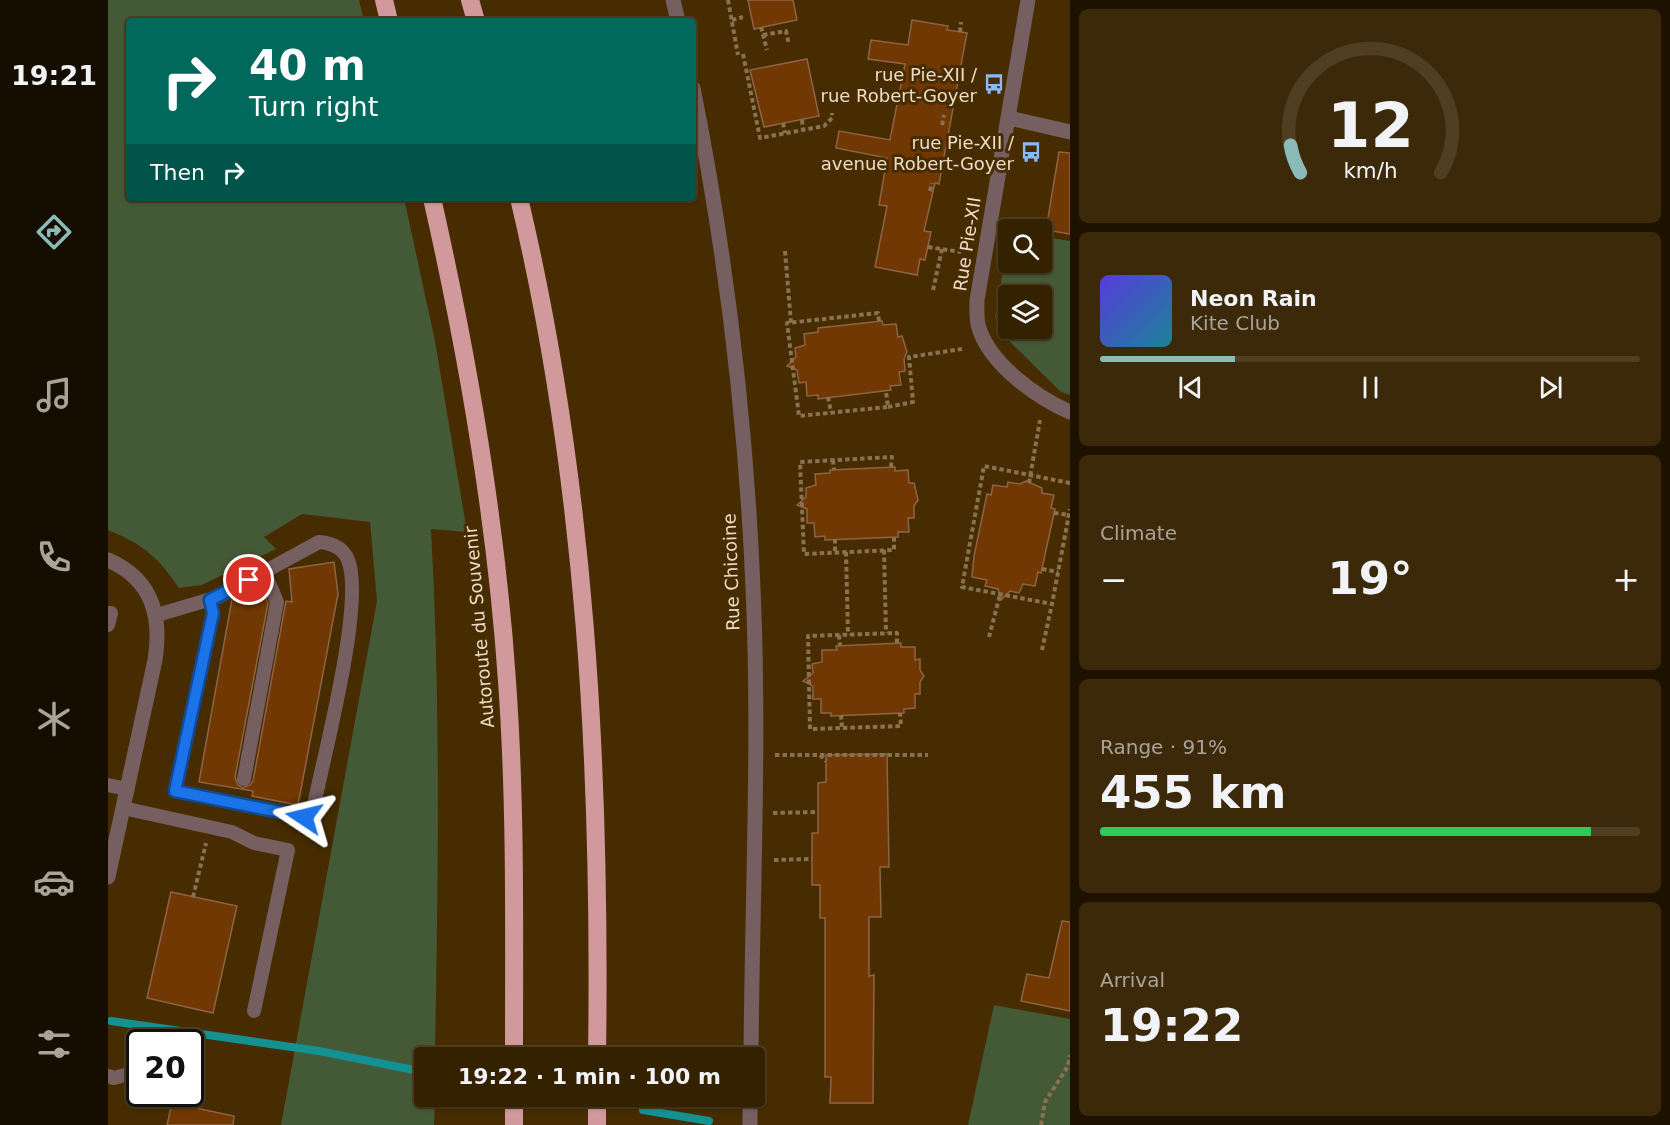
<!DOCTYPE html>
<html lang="en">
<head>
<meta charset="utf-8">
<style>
	:root { --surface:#342100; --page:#3c290a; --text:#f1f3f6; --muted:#a9a399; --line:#4e3e22; --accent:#8bbbb9 }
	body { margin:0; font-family:"DejaVu Sans",sans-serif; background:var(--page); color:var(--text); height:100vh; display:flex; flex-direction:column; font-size:22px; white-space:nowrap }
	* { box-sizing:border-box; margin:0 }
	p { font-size:20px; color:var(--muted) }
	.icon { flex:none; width:33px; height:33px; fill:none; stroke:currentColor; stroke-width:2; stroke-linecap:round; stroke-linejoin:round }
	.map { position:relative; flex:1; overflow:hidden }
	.details { display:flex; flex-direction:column; gap:9px; padding:9px; background:#1d1200; width:600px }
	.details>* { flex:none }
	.hud { position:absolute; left:18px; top:18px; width:570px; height:183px; border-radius:6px; box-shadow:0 2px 4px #0004,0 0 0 2px var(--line); background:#00695c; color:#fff; overflow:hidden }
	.fabs { position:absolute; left:890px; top:219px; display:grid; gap:12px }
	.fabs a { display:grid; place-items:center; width:54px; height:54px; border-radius:6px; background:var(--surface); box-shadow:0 2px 4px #0004,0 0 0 2px var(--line); font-size:30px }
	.speed { position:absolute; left:18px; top:1029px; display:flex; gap:12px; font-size:30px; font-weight:700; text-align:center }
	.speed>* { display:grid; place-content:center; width:78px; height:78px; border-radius:50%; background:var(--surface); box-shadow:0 2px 4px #0004,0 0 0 2px var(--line); line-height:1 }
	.speed .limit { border:3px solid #111; border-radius:9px; background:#fff; color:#111 }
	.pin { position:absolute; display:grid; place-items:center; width:51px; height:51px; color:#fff; margin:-26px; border:3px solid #fff; border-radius:50%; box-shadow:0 2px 6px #0007 }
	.me { position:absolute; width:66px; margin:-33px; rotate:280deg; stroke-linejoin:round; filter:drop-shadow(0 0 4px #0008) }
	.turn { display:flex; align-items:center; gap:21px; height:126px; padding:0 24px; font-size:27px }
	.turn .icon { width:78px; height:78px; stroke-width:2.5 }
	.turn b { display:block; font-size:42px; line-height:51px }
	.then { display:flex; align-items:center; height:57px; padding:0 24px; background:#0003; gap:12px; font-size:22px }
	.big { font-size:45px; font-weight:800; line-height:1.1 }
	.details .widget { flex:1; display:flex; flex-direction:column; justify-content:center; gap:9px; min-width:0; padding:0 21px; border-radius:9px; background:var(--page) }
	.details .dial { align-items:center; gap:0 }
	.dial svg { height:156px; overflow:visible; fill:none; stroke:var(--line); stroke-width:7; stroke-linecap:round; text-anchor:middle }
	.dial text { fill:var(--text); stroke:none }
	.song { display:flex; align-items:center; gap:18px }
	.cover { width:72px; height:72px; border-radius:9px; background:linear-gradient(135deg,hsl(250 70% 55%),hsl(190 70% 35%)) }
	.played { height:6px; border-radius:3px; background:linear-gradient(90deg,var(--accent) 25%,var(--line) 25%) }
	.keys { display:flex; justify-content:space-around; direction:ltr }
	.heat { display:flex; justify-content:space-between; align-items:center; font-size:33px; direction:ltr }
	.charge { height:9px; border-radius:4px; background:linear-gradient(90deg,#34c759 91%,var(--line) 0) }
	.trip { position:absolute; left:306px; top:1047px; width:351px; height:60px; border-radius:6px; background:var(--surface); box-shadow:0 2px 4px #0004,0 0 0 2px var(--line); font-weight:800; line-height:60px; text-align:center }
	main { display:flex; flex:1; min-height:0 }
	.dock { display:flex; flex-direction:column; width:108px; justify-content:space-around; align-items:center; background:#150d00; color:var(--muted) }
	.dock .icon { width:42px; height:42px }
	.dock .selected { color:var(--accent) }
	.dock b { font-size:27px; color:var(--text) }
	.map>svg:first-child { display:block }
	.green { fill:#445a37; fill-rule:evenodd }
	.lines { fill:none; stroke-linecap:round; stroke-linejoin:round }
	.stream { stroke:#149293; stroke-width:8 }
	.building { fill:#713803; stroke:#8e6447; stroke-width:1.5 }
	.path { stroke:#89724f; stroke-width:4; stroke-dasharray:4.5 3; stroke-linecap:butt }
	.service { stroke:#765f60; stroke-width:14 }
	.minor { stroke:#765f60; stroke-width:15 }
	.tertiary { stroke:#765f60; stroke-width:15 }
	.motorway { stroke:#d2999d; stroke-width:18 }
	.route-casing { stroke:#114b97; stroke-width:15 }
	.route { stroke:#1a73e8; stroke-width:10 }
	.labels { text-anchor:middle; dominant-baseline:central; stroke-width:6; stroke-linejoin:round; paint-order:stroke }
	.poi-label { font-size:18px; fill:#edddc7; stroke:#462c00; text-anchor:end }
	.street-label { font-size:18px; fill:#edddc7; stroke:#462c00 }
</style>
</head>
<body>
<main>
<nav class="dock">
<b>19:21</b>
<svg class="icon selected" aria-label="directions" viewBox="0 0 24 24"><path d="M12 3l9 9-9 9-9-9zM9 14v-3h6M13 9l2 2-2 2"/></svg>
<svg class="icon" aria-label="music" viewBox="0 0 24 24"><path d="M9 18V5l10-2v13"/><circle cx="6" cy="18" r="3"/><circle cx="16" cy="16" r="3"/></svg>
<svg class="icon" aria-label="phone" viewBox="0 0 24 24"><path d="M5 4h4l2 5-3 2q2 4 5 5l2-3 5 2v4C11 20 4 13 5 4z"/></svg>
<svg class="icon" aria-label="climate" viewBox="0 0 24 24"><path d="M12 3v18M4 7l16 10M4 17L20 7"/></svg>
<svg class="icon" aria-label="car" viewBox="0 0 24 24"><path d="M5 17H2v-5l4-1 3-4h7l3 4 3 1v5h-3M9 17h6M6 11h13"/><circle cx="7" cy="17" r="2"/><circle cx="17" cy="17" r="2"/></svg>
<svg class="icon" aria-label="filters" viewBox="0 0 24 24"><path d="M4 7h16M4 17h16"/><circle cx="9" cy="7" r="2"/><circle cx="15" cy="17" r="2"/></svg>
</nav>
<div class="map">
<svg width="962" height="1125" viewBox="0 0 962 1125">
	<rect width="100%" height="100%" fill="#462c00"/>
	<!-- green -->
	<g class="green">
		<path d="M 0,0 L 251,0 L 256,21 L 21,21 L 21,198 L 296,198 L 327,341 L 359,532 L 323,529 C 333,705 330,881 327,1057 L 316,1058 L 316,1096 L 327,1097 L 326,1125 L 173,1125 L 269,601 L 262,522 L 194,514 L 156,537 L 168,549 L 94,585 L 71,588 C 50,557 36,545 0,530 Z"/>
		<path d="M 933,236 L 962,241 L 962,395 L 953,392 L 896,336 L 887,317 L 900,243 L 900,262 L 933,262 ZM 900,296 L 933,296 L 933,328 L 900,328 Z"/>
		<polygon points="886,1005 962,1019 962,1125 860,1125"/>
	</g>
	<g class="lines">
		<!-- stream -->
		<g class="stream">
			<polyline points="3,1021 211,1051 316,1072"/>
			<polyline points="535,1110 601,1121"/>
		</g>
	</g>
	<!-- building -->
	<g class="building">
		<polygon points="640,0 685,0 689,20 646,29"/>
		<polygon points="804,20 840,26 839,30 859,33 831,184 827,183 816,231 823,232 817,260 812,259 809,275 767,267 779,206 771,205 779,158 728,148 731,131 782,140 797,64 760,59 763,40 800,45"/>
		<polygon points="699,59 711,116 656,127 642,70"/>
		<polygon points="951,152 962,153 962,234 938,230"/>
		<polygon points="774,321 775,325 788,324 790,337 794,336 799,352 796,359 797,371 791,372 793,385 782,386 783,390 710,399 710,395 699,396 698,382 691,383 689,370 679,366 688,357 687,348 697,345 696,334 710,332 710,328"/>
		<polygon points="787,467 787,471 800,470 801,483 806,483 810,500 806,506 806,518 800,518 801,532 790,532 790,537 717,540 717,536 707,537 706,523 699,523 699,509 689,505 698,497 698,488 708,485 707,474 722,473 722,470"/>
		<polygon points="918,481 934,488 934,493 946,495 943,508 947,509 933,573 930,572 927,586 915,584 911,593 902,591 893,600 890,589 877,586 879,580 864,577 866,556 879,494 883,495 885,485 899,487 900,482 912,484"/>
		<polygon points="226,562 230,594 190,805 144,796 145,791 91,782 124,599 136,593 157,597 160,603 127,777 130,785 135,788 142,785 145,781 178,601 184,602 181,569"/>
		<polygon points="793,643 793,647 807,647 807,660 812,659 812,670 816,676 812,682 812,694 807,694 807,708 796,709 796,713 723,716 723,713 713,713 713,699 705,699 705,686 695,681 705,673 704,664 714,662 714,650 729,650 728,646"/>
		<polygon points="779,754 781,867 772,867 773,917 761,917 761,976 766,975 765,1103 722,1103 723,1077 717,1077 717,918 712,918 712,885 704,885 704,833 710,833 710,783 718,782 718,755"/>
		<polygon points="63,892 129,906 105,1013 39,998"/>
		<polygon points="954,921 962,922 962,1011 913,1001 919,974 941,978"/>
		<polygon points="64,1103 126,1116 125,1125 59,1125"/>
	</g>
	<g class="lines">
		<!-- path -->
		<g class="path">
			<polyline points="620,0 630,55"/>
			<polyline points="624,20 635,17"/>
			<polyline points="653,27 659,50"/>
			<polyline points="852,32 853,22"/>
			<polyline points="655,35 678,31 681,45"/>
			<polyline points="635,54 652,138 716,126 724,118 724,113"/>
			<polyline points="839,102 842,90"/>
			<polyline points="694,120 695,130"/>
			<polyline points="675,123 677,133"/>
			<polyline points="834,125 836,115"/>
			<polyline points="822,191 824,183"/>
			<polyline points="820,247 853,252"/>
			<polyline points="677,251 683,323"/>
			<polyline points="825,290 834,249"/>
			<polyline points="771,321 770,313 679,323 691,416 780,407 778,391"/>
			<polyline points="720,397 723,412"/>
			<polyline points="780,407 805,402 801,357 854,349"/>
			<polyline points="725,460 726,470"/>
			<polyline points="783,467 784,457 692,462 696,554 786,550 786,537"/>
			<polyline points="921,483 932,420"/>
			<polyline points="962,483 876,466 854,587 944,604 962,509"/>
			<polyline points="946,513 961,515"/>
			<polyline points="727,539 727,552"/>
			<polyline points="776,550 778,633"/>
			<polyline points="738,552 740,635"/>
			<polyline points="934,569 950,572"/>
			<polyline points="731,635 732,646"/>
			<polyline points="881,637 892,595"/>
			<polyline points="789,643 789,633 700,636 702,729 793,726 792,713"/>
			<polyline points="934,650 944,604"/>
			<polyline points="733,715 734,728"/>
			<polyline points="667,755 712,755 718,761"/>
			<polyline points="712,755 820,755"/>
			<polyline points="665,813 710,812"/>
			<polyline points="666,860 704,859"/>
			<polyline points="85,897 98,843"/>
			<polyline points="74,1105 76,1094"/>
			<polyline points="933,1125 937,1102 960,1066 962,1055"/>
		</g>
		<!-- service -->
		<g class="service">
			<polyline points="0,613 3,613 0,625"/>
			<path d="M 49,615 L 110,597 L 211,542 C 223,543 235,547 240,560 C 257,602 216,755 206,805 L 196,817 L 67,791 L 105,613 L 102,600"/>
			<polyline points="136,779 169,602 156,571"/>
			<polyline points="0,785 19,789"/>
			<polyline points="15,808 124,832 146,843 180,850 146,1011"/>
			<polyline points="0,1076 6,1078 32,1071"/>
			<polyline points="82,1078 89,1079"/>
		</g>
		<!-- minor -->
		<g class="minor">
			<path d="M 920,0 L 869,300 C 869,309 868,319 871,328 C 882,364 929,398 962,412"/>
			<polyline points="901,118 962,132"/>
			<path d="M 0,560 C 44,579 54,616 47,660 L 0,877"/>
		</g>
		<!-- tertiary -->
		<g class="tertiary">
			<polyline points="565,0 570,21"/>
			<path d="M 585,88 C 618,253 638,420 645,588 C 652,744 644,901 643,1058"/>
			<polyline points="642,1125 642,1096"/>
		</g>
		<!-- motorway -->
		<g class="motorway">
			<polyline points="276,0 281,21"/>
			<polyline points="362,0 368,21"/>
			<path d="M 324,198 C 360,357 388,519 399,681 C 408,806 406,932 406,1058"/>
			<path d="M 411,198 C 478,480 493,769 489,1058"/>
			<polyline points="406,1125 406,1096"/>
			<polyline points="489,1125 489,1096"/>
		</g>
	</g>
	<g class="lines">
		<!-- route casing -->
		<g class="route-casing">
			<polyline id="route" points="141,580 102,600 105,613 67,791 196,817"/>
		</g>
		<!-- route -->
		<use href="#route" class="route"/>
	</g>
	<!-- icons -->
	<defs>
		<g id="bus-bare" transform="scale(1.62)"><path d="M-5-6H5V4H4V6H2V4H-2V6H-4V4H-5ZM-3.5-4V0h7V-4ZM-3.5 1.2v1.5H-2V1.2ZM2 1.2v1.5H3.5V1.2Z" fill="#88bafc" stroke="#462c00" stroke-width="2.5" paint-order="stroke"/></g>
	</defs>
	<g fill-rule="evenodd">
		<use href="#bus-bare" x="886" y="84"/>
		<use href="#bus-bare" x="923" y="152"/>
	</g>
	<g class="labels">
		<!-- poi labels -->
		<g class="poi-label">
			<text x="869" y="74">rue Pie-XII /<tspan x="869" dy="21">rue Robert-Goyer</tspan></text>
			<text x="906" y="142">rue Pie-XII /<tspan x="906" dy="21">avenue Robert-Goyer</tspan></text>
		</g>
		<!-- street labels -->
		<g class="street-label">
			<text transform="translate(859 244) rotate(-81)">Rue Pie-XII</text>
			<text transform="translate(623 572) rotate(-92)">Rue Chicoine</text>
			<text transform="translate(371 627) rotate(-95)">Autoroute du Souvenir</text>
		</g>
	</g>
</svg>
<div class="fabs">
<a><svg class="icon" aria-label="search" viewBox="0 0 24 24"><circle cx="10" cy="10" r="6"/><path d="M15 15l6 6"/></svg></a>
<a><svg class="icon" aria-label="layers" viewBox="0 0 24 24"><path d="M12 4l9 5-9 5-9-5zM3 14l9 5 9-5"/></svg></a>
</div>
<div class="speed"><div class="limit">20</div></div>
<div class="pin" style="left:141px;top:580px;background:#d93025"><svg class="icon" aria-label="arrive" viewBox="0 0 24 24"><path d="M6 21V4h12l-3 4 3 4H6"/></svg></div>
<svg class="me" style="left:196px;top:817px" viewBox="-20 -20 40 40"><path d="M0-17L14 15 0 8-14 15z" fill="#1a73e8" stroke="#fff" stroke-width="4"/></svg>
<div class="trip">19:22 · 1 min · 100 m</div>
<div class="hud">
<div class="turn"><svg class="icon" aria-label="right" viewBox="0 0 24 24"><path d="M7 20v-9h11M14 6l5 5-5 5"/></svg><div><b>40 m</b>Turn right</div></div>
<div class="then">Then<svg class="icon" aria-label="right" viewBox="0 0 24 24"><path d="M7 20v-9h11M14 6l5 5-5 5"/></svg></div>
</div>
</div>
<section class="details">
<div class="widget dial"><svg viewBox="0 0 100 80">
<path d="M14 69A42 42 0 1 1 86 69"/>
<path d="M14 69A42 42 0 0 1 9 55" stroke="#8bbbb9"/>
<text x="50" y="56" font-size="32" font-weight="700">12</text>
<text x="50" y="72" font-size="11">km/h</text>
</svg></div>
<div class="widget">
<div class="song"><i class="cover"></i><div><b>Neon Rain</b><p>Kite Club</p></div></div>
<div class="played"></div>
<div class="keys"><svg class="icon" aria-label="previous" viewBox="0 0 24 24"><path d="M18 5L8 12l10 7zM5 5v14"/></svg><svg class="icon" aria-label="pause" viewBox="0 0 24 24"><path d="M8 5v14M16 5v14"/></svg><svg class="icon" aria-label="next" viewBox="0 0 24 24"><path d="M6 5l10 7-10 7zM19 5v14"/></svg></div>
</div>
<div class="widget"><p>Climate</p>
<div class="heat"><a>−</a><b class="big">19°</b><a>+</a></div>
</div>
<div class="widget"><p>Range · 91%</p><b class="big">455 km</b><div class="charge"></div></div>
<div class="widget"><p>Arrival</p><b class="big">19:22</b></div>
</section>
</main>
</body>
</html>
